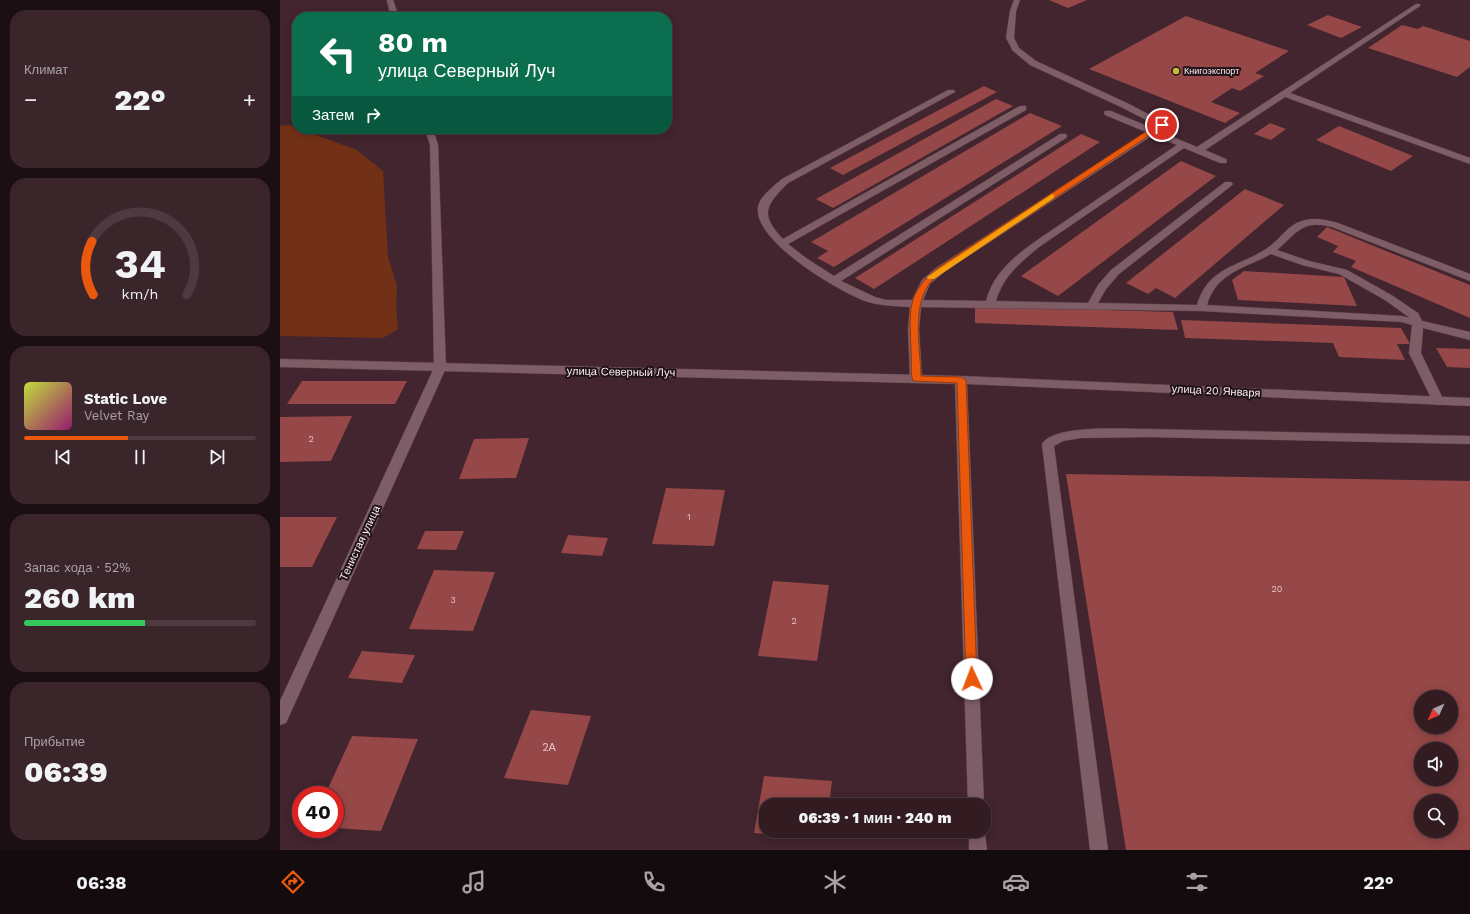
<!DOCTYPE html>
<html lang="ru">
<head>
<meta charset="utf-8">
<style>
	:root { --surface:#321c22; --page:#3a252a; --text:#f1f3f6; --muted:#a8a1a5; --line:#4d3a40; --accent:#ea580c }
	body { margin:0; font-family:"Work Sans",sans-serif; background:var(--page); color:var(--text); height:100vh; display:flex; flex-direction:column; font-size:15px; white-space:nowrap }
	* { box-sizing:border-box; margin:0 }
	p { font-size:13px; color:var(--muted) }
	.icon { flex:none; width:22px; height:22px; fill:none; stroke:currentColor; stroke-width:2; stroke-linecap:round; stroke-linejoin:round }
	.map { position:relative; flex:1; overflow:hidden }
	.details { display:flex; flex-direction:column; gap:10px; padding:10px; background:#1c0f13; width:280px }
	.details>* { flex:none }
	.guide { position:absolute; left:12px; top:12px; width:380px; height:122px; border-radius:16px; box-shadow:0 2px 10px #0003,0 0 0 1px var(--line); background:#0b6e4f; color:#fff; overflow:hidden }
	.needle { width:26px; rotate:225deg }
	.controls { position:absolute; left:1134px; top:690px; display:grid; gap:8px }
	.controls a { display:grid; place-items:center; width:44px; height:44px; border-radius:50%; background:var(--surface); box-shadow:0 2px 10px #0003,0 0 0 1px var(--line); font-size:20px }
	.speed { position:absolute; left:12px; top:786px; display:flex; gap:8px; font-size:20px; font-weight:700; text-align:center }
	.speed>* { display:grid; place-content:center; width:52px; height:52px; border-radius:50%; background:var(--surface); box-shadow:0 2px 10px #0003,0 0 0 1px var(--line); line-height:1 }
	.speed .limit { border:6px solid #d22; background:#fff; color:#111 }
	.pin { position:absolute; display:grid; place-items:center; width:34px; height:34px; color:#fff; margin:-17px; border:2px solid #fff; border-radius:50%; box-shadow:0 1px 4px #0007 }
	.me { position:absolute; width:44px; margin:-22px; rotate:358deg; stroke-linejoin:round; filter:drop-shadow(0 0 3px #0008) }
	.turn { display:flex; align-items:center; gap:14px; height:84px; padding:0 20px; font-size:18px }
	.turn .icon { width:52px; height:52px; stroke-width:2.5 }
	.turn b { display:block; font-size:28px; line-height:34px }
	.then { display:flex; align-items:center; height:38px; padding:0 20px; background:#0003; gap:8px; font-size:15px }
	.big { font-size:30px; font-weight:800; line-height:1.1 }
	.details .card { flex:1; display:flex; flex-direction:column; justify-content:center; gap:6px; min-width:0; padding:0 14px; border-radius:16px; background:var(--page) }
	.details .dial { align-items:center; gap:0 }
	.dial svg { height:104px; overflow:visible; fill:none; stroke:var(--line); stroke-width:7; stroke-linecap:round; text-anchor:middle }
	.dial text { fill:var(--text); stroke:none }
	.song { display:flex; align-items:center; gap:12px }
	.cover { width:48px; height:48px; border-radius:6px; background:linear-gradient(135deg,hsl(70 70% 55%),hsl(320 70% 35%)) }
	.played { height:4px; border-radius:2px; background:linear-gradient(90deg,var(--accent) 45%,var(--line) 45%) }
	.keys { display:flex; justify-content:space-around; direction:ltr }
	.heat { display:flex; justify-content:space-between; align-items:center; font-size:22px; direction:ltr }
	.charge { height:6px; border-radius:3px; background:linear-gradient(90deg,#34c759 52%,var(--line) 0) }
	.trip { position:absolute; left:479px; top:798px; width:232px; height:40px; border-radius:16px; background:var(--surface); box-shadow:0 2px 10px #0003,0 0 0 1px var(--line); font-weight:800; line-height:40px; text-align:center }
	.menu { display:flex; height:64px; justify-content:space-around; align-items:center; background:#140b0e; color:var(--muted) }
	.menu .icon { width:28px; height:28px }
	.menu .on { color:var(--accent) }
	.menu b { font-size:18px; color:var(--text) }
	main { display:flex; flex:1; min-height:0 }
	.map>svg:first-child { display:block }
	.green { fill:#723116 }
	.building { fill:#964747; fill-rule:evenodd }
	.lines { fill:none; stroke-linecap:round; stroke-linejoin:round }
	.lane-casing { stroke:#5b434b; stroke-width:1 }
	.street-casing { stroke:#5b434b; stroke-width:1 }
	.secondary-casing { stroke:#5b434b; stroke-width:1 }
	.lane { fill:#7f5d66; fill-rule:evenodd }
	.street { fill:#7f5d66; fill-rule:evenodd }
	.secondary { fill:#7f5d66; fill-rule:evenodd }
	.route { fill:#ea580c; stroke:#983908 }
	.slow { fill:#f59e0b }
	.poi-dot { fill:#c9ba3a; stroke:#201317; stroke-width:1.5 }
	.labels { text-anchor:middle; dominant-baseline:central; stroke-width:4; stroke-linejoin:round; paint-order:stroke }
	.far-poi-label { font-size:9px; fill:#feeef2; stroke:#201317; text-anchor:start }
	.number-label { font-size:9px; fill:#e4c4c7 }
	.street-label { font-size:11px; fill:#feeef2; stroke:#201317 }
	.near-number-label { font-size:11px; fill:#e4c4c7 }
</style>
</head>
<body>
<main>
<section class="details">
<div class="card"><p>Климат</p>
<div class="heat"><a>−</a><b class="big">22°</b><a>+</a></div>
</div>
<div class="card dial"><svg viewBox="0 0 100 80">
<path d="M14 69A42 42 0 1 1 86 69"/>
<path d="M14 69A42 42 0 0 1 13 28" stroke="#ea580c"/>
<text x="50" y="56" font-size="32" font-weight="700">34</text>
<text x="50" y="72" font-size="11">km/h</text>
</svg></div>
<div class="card">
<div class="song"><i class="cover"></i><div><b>Static Love</b><p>Velvet Ray</p></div></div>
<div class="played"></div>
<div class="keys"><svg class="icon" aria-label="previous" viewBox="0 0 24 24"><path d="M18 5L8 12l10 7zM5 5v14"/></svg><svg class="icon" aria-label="pause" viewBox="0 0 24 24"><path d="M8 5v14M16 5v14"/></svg><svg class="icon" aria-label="next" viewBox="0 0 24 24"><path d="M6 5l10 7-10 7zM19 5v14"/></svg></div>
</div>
<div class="card"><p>Запас хода · 52%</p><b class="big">260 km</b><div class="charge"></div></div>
<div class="card"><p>Прибытие</p><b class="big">06:39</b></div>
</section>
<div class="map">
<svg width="1190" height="850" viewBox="0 0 1190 850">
	<rect width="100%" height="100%" fill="#42252e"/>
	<!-- green -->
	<polygon class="green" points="9,125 77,150 103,171 108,257 117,286 116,305 118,329 103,338 0,336 0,126"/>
	<!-- building -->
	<g class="building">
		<polygon points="769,0 807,0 788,8"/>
		<polygon points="1048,15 1082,27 1061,38 1027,25"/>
		<polygon points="906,16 1009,51 975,73 984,76 960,91 952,88 931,102 960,113 945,123 809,69"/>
		<polygon points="1122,25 1138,29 1143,26 1190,41 1190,67 1177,77 1088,48"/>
		<polygon points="704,86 717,92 563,175 550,168"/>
		<polygon points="716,99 733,106 553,208 536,199"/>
		<polygon points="750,113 782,126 554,267 537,258 548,251 531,242"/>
		<polygon points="990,123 1006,129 991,140 974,134"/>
		<polygon points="1059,126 1133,156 1111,171 1036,140"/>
		<polygon points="801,134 820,142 594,289 575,278"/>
		<polygon points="901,161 936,176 778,296 741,276"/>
		<polygon points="965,189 1004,205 895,298 876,288 868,294 846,283"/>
		<polygon points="1047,227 1190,285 1190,318 1071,267 1076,261 1053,252 1058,246 1037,237"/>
		<polygon points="964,271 1064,277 1077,306 958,300 952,280"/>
		<polygon points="695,306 893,312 898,330 695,323"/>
		<polygon points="901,320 1121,328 1130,344 1117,344 1125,360 1059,357 1053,343 905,338"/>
		<polygon points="1156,348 1190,349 1190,368 1167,367"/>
		<polygon points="22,381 127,381 115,404 7,404"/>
		<polygon points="72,416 51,461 0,462 0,417"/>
		<polygon points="249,438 236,478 179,479 194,439"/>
		<path d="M 786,474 L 1190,481 L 1190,850 L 846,850 ZM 1141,697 L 1171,697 L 1171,727 L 1141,727 ZM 1141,749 L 1171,749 L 1171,779 L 1141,779 ZM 1141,801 L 1171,801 L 1171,831 L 1141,831 Z"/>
		<polygon points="386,488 445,490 434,546 372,544"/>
		<polygon points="0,517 57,517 32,567 0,567"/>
		<polygon points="145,531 184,531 176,550 137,549"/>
		<polygon points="288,535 328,538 322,556 281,553"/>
		<polygon points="154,570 215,572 193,631 129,629"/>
		<polygon points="493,581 549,585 537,661 478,656"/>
		<polygon points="82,651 135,655 122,683 68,678"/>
		<polygon points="251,710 311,716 288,785 224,778"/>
		<polygon points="72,736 138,739 101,831 55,828 55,795 45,795"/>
		<polygon points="484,776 552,781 549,805 486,805 486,831 546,831 545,839 474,833"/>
	</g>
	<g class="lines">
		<!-- lane casing -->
		<g class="lane-casing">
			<g id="lane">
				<path d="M 734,0 L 740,0 L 736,11 L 734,38 L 739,48 L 756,61 L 847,103 L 885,123 L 886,125 L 878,131 L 917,147 L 1136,4 L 1140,4 L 1140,6 L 1010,93 L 1190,158 L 1190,164 L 1005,97 L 925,150 L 946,159 L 947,161 L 946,163 L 940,163 L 904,148 L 759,247 C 740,263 723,276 716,301 L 808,303 L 818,285 L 831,270 L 945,182 L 951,182 L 953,184 L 951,186 L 839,274 L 826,289 L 818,303 L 917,305 C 928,267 958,267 986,249 C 999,241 1007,225 1022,221 C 1034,217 1046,220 1058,223 L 1190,274 L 1190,281 L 1052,227 C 1022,219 1017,233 997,250 L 1029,261 L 1067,270 L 1113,296 L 1138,313 L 1142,321 L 1190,332 L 1190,340 L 1143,328 L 1141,353 L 1164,401 L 1162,404 L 1158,405 L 1154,404 L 1129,353 L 1132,325 L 1122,322 L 921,311 L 641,307 L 639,329 L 642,379 L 640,382 L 632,382 L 630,379 L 628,329 L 630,307 C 615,306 600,306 585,301 C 558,291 473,241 478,207 C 480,196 494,186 502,179 L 668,90 L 674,90 L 675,92 L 508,183 C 486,205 479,214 503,239 L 740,106 L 746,106 L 746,110 L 508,244 L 526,258 L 554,276 L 780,134 L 786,134 L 787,136 L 786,138 L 561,281 L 595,297 L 606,300 L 632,300 L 642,280 L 656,268 L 866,132 L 825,115 L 824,113 L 825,111 L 831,111 L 872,128 L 876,125 L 841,107 L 750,65 L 733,51 L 726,38 L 730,11 ZM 873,135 L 897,145 L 753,243 C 731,259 713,275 706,301 L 643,300 L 650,284 L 664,272 ZM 991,254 L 1022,265 L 1059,274 L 1105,300 L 1130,318 L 1122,316 L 927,305 C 936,273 965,268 991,254 Z"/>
				<path d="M 868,429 L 1190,436 L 1190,444 L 868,437 L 801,438 L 783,441 L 774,446 L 828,850 L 810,850 L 762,444 C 773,424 846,429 868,429 Z"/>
			</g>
		</g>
		<!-- street casing -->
		<g class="street-casing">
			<g id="street">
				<polygon points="107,0 113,0 119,17 111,17"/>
				<polygon points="145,129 153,129 158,145 166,368 6,723 0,725 0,701 154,368 150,145"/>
			</g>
		</g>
		<!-- secondary casing -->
		<g class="secondary-casing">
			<g id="secondary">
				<polygon points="0,359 681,376 1190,398 1190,406 687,384 704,805 704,806 688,805 675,384 0,367"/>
				<polygon points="704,827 707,850 689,850 689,831 704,831"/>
			</g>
		</g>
		<!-- lane -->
		<use href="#lane" class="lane"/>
		<!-- street -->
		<use href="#street" class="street"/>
		<!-- secondary -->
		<use href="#secondary" class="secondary"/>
	</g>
	<!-- route -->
	<path class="route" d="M 879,123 L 885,125 L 663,272 C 659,275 652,279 649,284 C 632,308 640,348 641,376 L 681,377 L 686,380 L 697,679 L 696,683 L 692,684 L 688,683 L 686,679 L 677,383 L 633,381 C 630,373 632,360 631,351 C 630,312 625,294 658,268 Z"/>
	<!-- slow -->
	<polygon class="slow" points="772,194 774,195 774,198 654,279 648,279 647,277"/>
	<!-- markers -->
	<circle class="poi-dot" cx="896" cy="71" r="4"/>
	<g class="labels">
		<!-- far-poi labels -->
		<g class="far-poi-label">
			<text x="904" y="71">Книгоэкспорт</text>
		</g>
		<!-- number labels -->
		<g class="number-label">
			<text x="31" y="439">2</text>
			<text x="409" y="517">1</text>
			<text x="997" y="589">20</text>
			<text x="173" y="600">3</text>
			<text x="514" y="621">2</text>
		</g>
		<!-- street labels -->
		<g class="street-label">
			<text transform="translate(341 372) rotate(1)">улица Северный Луч</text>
			<text transform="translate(936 391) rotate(3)">улица 20 Января</text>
			<text transform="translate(80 543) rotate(-65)">Тенистая улица</text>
		</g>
		<!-- near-number labels -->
		<g class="near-number-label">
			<text x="269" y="747">2А</text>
		</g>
	</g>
</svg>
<div class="controls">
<a><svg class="needle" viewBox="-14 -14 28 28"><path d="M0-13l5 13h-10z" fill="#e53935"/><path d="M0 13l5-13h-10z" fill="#a8a1a5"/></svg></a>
<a><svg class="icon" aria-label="sound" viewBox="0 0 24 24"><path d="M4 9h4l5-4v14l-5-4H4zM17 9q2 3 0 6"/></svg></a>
<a><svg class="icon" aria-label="search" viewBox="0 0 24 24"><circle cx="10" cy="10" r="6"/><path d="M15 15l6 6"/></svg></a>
</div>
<div class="speed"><div class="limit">40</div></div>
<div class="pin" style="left:882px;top:125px;background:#d93025"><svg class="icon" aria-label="arrive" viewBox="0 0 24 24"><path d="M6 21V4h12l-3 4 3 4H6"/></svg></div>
<svg class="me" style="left:692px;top:679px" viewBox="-20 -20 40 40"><circle r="19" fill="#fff"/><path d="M0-13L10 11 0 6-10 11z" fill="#ea580c"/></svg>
<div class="trip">06:39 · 1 мин · 240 m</div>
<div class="guide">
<div class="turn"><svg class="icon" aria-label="left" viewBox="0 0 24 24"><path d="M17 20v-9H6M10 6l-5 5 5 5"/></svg><div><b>80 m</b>улица Северный Луч</div></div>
<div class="then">Затем<svg class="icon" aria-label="right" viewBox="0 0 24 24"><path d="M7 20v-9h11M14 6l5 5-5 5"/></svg></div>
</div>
</div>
</main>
<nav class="menu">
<b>06:38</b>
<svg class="icon on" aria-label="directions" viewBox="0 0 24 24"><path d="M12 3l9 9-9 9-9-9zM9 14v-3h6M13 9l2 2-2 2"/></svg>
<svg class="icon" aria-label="music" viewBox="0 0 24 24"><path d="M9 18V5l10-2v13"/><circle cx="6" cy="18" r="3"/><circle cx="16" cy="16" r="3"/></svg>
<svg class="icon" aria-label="phone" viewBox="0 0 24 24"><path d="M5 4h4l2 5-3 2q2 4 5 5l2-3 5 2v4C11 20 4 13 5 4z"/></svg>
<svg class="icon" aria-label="climate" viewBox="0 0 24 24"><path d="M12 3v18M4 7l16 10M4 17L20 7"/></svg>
<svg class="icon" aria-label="car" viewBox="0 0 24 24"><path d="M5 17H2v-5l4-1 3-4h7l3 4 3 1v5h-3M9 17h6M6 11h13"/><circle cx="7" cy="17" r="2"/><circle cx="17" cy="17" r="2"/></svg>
<svg class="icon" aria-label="filters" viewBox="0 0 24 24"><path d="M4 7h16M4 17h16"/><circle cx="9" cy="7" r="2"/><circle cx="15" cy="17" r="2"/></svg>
<b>22°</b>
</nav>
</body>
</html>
